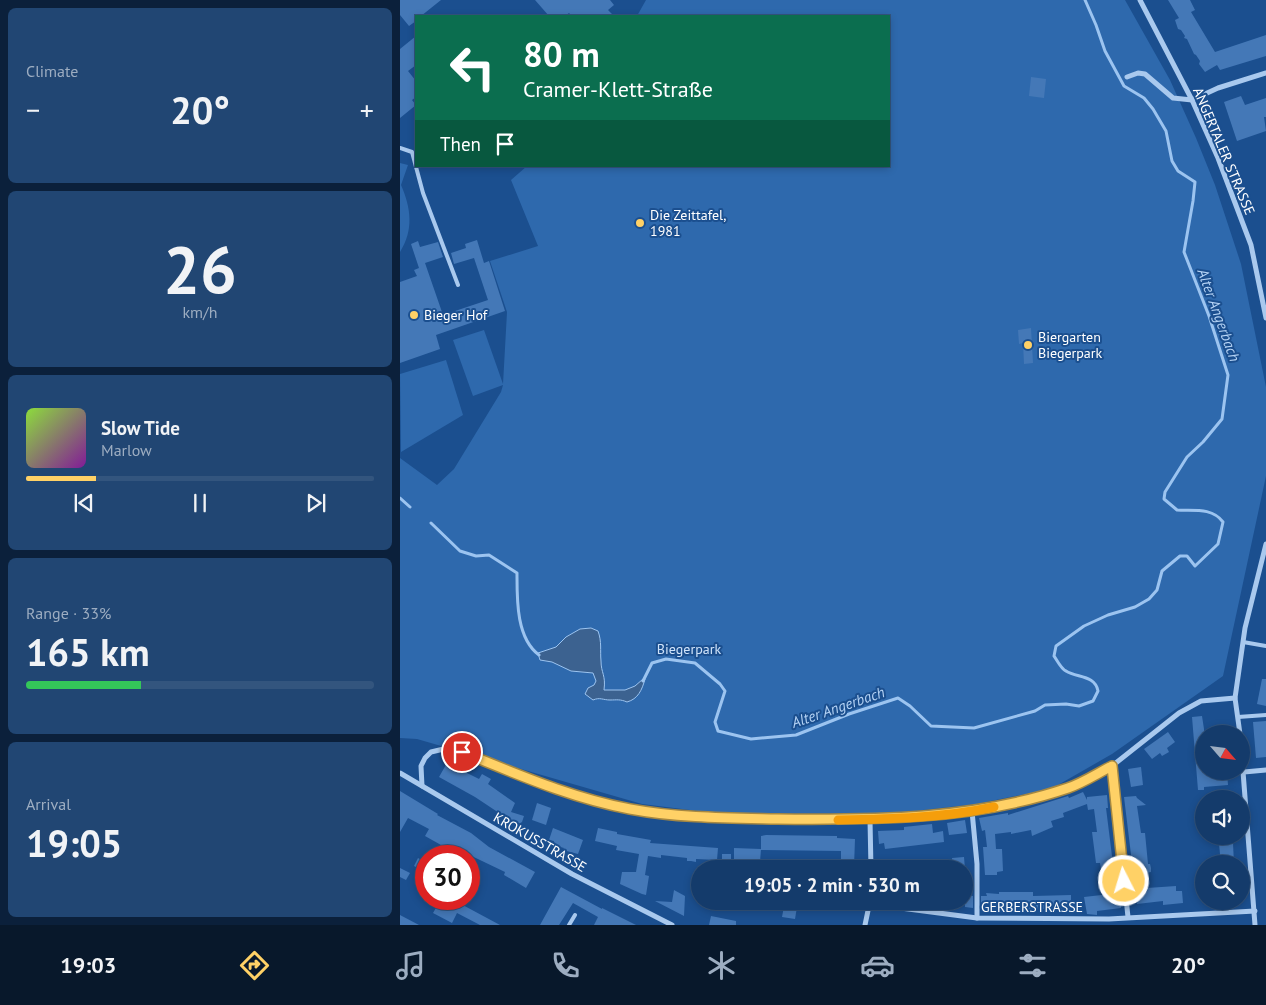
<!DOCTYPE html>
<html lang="en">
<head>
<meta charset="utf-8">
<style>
	:root { --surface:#143b6b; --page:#214673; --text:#f1f3f6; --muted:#9dadc1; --line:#33557e; --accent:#ffd166 }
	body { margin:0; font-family:"PT Sans",sans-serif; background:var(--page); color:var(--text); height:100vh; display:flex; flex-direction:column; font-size:19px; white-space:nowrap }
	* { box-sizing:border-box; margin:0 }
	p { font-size:16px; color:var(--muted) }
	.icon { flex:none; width:28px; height:28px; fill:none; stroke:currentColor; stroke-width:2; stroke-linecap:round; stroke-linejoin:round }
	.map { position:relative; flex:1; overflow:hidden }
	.details { display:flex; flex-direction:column; gap:8px; padding:8px; background:#0b203b; width:400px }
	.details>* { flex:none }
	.banner { position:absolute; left:15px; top:15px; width:475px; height:152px; border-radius:0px; box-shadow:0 2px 8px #0003,0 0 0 1px var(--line); background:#0b6e4f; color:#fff; overflow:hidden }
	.needle { width:32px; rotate:118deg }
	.controls { position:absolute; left:795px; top:725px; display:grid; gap:10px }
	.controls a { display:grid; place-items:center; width:55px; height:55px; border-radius:50%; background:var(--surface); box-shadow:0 2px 8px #0003,0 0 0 1px var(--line); font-size:25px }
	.speed { position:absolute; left:15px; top:845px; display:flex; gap:10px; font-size:25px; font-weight:700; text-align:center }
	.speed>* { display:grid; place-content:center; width:65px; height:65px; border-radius:50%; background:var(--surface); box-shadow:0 2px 8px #0003,0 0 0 1px var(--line); line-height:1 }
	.speed .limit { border:8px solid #d22; background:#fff; color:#111 }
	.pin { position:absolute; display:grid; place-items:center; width:42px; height:42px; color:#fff; margin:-21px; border:2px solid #fff; border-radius:50%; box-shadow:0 1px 5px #0007 }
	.me { position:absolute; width:55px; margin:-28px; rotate:355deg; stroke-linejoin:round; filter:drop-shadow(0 0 4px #0008) }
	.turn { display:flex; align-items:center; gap:18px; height:105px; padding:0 25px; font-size:22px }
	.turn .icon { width:65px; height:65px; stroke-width:2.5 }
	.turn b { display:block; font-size:35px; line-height:42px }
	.then { display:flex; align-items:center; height:48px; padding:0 25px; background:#0003; gap:10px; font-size:19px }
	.big { font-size:38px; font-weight:800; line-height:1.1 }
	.details .tile { flex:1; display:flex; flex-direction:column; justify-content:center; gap:8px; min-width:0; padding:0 18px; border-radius:8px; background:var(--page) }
	.details .dial { align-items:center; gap:0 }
	.dial b { font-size:65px; line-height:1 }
	.song { display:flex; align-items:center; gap:15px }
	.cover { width:60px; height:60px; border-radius:8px; background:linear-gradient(135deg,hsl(90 70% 55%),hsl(290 70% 35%)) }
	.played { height:5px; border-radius:2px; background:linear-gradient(90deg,var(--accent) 20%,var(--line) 20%) }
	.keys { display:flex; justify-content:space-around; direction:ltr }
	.heat { display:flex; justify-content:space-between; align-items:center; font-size:28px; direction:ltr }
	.charge { height:8px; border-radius:4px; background:linear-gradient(90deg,#34c759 33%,var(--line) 0) }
	.trip { position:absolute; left:291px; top:860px; width:282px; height:50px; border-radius:25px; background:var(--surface); box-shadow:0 2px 8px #0003,0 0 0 1px var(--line); font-weight:800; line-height:50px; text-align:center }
	.menu { display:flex; height:80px; justify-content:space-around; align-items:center; background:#08182b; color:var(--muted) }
	.menu .icon { width:35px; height:35px }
	.menu .selected { color:var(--accent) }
	.menu b { font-size:22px; color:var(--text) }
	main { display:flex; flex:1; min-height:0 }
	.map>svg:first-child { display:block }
	.green { fill:#2e69ad }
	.water { fill:#3c6290; stroke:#9cc4f0 }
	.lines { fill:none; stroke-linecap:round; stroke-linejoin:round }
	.stream { stroke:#9cc4f0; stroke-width:3 }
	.building { fill:#4478b7 }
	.service { stroke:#a9c9ee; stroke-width:4 }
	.minor { stroke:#a9c9ee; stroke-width:5 }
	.route-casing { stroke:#a68842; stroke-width:12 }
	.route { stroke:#ffd166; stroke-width:9 }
	.slow { stroke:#f59e0b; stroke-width:9 }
	.poi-dot { fill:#ffd166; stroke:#1b4f8f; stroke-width:2 }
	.labels { text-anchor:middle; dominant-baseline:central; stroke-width:4; stroke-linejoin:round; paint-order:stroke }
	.street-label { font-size:14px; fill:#fff; stroke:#1b4f8f }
	.poi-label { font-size:14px; fill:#fff; stroke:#1b4f8f; text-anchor:start }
	.park-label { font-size:14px; fill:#cfe3fa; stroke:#1b4f8f }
	.water-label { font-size:15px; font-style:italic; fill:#b5d3f5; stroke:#1b4f8f }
</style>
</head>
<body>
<main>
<section class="details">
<div class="tile"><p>Climate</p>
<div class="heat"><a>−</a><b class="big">20°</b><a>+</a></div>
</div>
<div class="tile dial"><b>26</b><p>km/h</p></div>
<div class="tile">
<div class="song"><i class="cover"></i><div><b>Slow Tide</b><p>Marlow</p></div></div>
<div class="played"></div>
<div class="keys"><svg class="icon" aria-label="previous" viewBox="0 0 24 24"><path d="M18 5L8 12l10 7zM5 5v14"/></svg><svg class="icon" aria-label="pause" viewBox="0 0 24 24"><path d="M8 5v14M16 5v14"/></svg><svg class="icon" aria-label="next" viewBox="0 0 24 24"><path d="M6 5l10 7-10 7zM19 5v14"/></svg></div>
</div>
<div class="tile"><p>Range · 33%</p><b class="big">165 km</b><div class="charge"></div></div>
<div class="tile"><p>Arrival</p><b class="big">19:05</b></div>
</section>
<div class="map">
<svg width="866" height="925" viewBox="0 0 866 925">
	<rect width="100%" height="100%" fill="#1b4f8f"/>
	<!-- green -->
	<g class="green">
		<polygon points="246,0 725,0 770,80 796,138 815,185 841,264 866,387 866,476 823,676 712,754 651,789 576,804 497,813 322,814 242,804 17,739 0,738 0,458 37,485 54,469 101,392 103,385 73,396 53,340 84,330 103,384 107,312 90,261 138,246 111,180 127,166 489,166 489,16 237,16"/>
		<path d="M 0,163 L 8,165 L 1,185 C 11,208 14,230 0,252 Z"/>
		<polygon points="46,360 63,415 1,452 0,374"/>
	</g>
	<!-- water -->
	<path class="water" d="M 191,628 L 198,631 C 202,642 200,650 201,661 C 201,673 206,675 204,690 L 225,690 L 235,686 L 243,679 L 245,679 C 242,690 238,699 227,702 C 220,699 217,700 210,700 C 203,700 200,697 193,700 L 185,694 L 188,688 L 194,685 L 196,681 L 193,673 L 171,671 L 152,662 L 140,660 L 138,653 L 156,647 L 166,637 L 180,629 Z"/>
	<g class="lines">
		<!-- stream -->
		<g class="stream">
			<polyline points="0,498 10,507"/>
			<path d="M 31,523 L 60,551 L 76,556 L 89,555 L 117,573 C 117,599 116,638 139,655"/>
			<path d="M 243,681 L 252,663 L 266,659 L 295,663 L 320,684 L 325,691 L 315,722 L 318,731 L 351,739 L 396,735 L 449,714 L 498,698 L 510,706 L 531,726 L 574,728 L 635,711 L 645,705 L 666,704 L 679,706 L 693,701 L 698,691 C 695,675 677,678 666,671 C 661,669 657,660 654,656 L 656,646 L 684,626 L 708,615 L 735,607 L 749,599 L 757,590 L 762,571 L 780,556 L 787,556 L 795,566 L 818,544 L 823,522 C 812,507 793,511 777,510 L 764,499 L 765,492 L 787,457 L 803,442 L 822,419 L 828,375 L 809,316 L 784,252 L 793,201 L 795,182 L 778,171 L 772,161 L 766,131 L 753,109 L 744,98 L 724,86 L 705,51 L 696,25 L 685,0"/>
		</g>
	</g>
	<!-- building -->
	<g class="building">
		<polygon points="0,0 41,0 21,16 16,16 16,21 9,26 0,15"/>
		<polygon points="135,0 210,0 214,5 208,10 214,16 172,16 169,13 165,16 149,16"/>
		<polygon points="768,0 790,0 795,10 791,12 815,52 866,35 866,56 820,70 817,65 805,72 799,64 800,61 796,55 794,54 787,39 784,38 785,36 781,30 778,29 775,20 779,18"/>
		<polygon points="16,36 16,65 8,71 16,81 16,97 12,100 16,105 0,118 0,49"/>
		<polygon points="631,77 646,79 644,98 629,96"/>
		<polygon points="841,96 845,105 866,98 866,117 864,117 866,131 837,141 824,102"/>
		<polygon points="77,240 84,263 89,261 105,311 36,335 40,349 0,363 0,282 17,276 14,270 19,268 11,244 18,241 20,247 38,242 43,257 25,263 43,315 88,300 74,258 54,264 51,253 66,248 65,244"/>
		<polygon points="631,328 633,363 624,364 623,343 619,344 618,330"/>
		<polygon points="862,679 866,679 866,706 857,704"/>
		<polygon points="802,716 804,729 804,771 811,771 811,773 827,772 828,785 804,787 804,790 798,790 792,717"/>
		<polygon points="866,721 866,757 856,758 853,722"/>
		<polygon points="768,732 775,742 767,748 769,752 762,756 760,753 752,759 744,749"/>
		<polygon points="47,763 79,779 82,774 91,779 88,784 115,803 111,812 124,816 122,822 117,825 75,797 39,777"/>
		<polygon points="741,767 743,785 731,787 728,769"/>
		<polygon points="0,791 38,814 37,815 71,833 89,847 135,872 126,888 104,875 105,872 57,849 56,851 49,847 44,856 35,856 41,845 25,836 29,829 8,818 0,832"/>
		<polygon points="683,792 687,800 687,797 707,795 708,808 706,808 714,872 702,874 700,863 696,863 692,832 697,832 694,809 688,810 687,804 663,813 664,817 651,821 653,827 632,836 631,830 611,834 611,832 595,834 596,849 602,849 603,871 597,872 597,875 585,875 583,847 587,847 585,830 582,831 579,818 608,813 608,815 668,796 669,798"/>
		<polygon points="736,796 737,798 746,805 737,806 741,833 745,833 748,864 750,864 751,868 751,872 746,873 747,888 776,886 776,891 782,891 783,903 763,905 763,901 737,904 724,797"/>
		<polygon points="137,803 151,808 146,825 132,820"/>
		<polygon points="565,820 567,833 549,835 547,823"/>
		<polygon points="532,824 533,833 543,831 544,842 485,849 484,843 479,844 478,831 504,830 504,827"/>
		<polygon points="153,828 183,840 178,854 163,850 164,848 153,845 154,841 149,840"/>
		<polygon points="198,828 217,832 217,834 251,840 250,843 318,848 317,860 296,859 296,862 291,861 287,861 287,858 261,855 261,858 248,856 245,875 249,876 246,895 242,894 220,884 222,872 236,872 239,854 216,850 217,846 195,841"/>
		<polygon points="366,835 437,836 437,838 455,839 454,867 441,867 441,851 361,850 361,836"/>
		<polygon points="833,843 834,864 821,864 819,844"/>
		<polygon points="334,848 361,849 360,862 334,861"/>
		<rect x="322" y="854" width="9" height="9"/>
		<polygon points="564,857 565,869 553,869 552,858"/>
		<polygon points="18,858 26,863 26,872 14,866"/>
		<polygon points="0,868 10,873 6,880 0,877"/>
		<polygon points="161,887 202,909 202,908 236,925 194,925 198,917 173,903 159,925 140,925"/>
		<polygon points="274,890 285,896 284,916 255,901 272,902"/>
		<polygon points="599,892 633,892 633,896 671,895 671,909 581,909 581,896 587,896 586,893 599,894"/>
		<polygon points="719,893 721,908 697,911 697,915 687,914 684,897"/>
		<polygon points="565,895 573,896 573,908 565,907"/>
		<polygon points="41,899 61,899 59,903 100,925 80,925 57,913 52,923 33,913"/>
		<polygon points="385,901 398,901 395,919 382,917"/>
		<polygon points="0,915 19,925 0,925"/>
		<polygon points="311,916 336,921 336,925 309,925"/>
	</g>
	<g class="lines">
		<!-- service -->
		<g class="service">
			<polyline points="0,148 12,152 23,193 58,285"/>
			<polyline points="843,642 866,646"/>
			<polyline points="838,717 866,715"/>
			<polyline points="169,925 175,915"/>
		</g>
		<!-- minor -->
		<g class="minor">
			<polyline points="740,0 792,100 818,158 851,245 866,318"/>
			<polyline points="727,77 738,73 745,74 773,98 792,100 818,88 866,73"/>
			<polyline points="840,734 835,698 845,628 866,544"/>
			<polyline points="841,746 855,925"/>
			<polyline points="712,766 728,917"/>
			<polyline points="844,772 866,770"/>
			<polyline points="0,773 172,874 272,925"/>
			<polyline points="22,786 21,766 25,758 31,752 48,748 149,787 199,803 231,809 306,818 432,820 505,818 572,811 633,799 669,787 712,766 779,713 801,701 835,698"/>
			<polyline points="572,811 577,864 577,918"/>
			<polyline points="470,820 471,869"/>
			<polyline points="470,904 577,918 709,919 855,911"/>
			<polyline points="465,925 470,901"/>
		</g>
	</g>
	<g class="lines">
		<!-- route casing -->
		<g class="route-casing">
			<path id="route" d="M 62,752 C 117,774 171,798 230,809 C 278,818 327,818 377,819 C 475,820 574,820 668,788 C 683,783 698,773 712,766 L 724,881"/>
		</g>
		<!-- route -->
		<use href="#route" class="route"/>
		<!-- slow -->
		<path class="slow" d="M 438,820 C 490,819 543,818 594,807"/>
	</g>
	<!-- markers -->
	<g class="poi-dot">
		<circle cx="240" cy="223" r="5"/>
		<circle cx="14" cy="315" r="5"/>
		<circle cx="628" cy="345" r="5"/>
	</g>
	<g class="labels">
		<!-- street labels -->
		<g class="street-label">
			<text transform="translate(824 151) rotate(67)">ANGERTALER STRASSE</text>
			<text transform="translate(140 842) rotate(30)">KROKUSSTRASSE</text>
			<text x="632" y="907">GERBERSTRASSE</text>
		</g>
		<!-- poi labels -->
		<g class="poi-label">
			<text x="250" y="215">Die Zeittafel,<tspan x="250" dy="16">1981</tspan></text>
			<text x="24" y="315">Bieger Hof</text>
			<text x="638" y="337">Biergarten<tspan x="638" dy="16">Biegerpark</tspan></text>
		</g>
		<!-- park labels -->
		<g class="park-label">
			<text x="289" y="649">Biegerpark</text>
		</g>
		<!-- water labels -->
		<g class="water-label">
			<text transform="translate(819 315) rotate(70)">Alter Angerbach</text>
			<text transform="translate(438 707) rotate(-19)">Alter Angerbach</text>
		</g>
	</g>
</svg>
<div class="controls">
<a><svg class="needle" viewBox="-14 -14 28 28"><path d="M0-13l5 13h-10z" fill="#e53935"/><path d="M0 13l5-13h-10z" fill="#9dadc1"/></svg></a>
<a><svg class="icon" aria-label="sound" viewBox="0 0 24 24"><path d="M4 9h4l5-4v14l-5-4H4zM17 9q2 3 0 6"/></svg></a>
<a><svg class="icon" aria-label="search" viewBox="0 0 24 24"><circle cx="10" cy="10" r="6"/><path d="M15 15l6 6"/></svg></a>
</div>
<div class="speed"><div class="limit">30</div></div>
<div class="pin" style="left:62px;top:752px;background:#d93025"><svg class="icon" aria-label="arrive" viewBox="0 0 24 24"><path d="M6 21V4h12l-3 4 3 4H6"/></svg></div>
<svg class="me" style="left:724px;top:881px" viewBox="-20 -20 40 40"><circle r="17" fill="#ffd166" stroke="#fff" stroke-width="3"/><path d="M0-11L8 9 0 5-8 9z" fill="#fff"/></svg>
<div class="trip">19:05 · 2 min · 530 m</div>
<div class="banner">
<div class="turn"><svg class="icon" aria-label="left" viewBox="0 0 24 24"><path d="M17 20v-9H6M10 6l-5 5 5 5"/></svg><div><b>80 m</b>Cramer-Klett-Straße</div></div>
<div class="then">Then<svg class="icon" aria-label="arrive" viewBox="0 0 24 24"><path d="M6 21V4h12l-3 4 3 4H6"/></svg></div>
</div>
</div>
</main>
<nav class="menu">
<b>19:03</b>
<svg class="icon selected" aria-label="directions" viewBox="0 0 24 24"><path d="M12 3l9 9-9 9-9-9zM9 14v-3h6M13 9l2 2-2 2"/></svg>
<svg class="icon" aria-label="music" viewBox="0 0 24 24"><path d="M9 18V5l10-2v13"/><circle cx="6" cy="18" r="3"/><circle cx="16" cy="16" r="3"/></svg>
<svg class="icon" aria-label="phone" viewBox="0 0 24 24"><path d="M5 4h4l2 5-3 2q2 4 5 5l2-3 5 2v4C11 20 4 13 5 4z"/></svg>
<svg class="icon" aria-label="climate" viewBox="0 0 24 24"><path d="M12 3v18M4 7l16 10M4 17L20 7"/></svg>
<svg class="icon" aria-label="car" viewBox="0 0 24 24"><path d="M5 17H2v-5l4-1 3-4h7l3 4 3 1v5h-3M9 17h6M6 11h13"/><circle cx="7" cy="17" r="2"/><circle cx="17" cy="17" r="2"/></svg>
<svg class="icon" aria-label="filters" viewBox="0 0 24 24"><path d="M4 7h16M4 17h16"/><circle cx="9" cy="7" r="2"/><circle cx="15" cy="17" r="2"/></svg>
<b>20°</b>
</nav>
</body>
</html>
